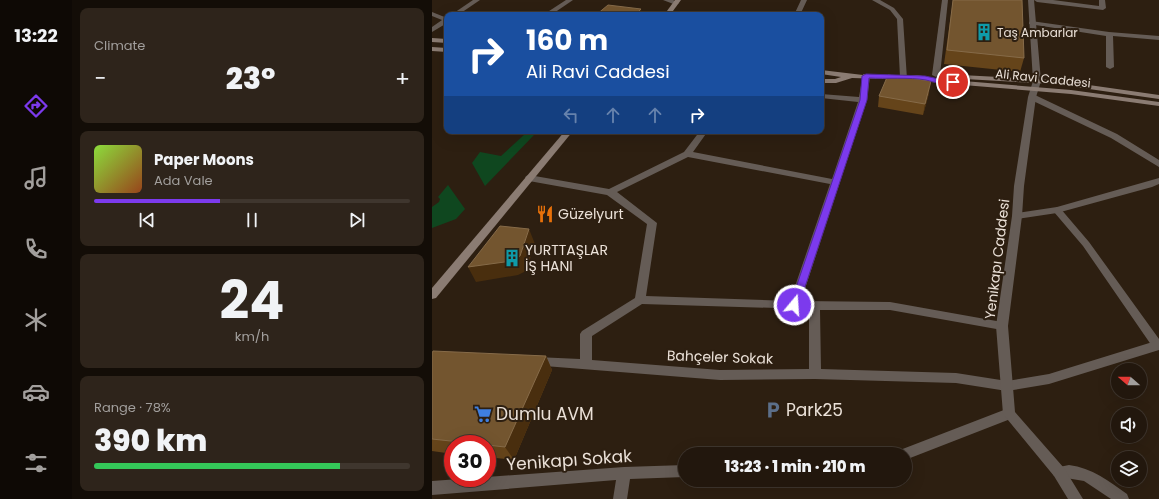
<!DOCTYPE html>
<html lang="en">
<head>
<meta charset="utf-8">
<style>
	:root { --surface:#22170d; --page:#2e241b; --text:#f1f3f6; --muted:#a29f9d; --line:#3f362e; --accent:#7c3aed }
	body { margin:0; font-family:Poppins,sans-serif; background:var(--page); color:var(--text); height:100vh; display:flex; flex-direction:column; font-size:15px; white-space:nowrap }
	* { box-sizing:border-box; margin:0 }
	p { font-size:13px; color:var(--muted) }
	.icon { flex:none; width:22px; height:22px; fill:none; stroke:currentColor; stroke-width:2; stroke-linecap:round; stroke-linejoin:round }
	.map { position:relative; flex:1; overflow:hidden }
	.side { display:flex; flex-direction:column; gap:8px; padding:8px; background:#130d07; width:360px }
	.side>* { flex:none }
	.guide { position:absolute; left:12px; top:12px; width:380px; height:122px; border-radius:8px; box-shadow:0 4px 16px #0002,0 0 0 1px var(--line); background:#1a4fa0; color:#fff; overflow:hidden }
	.needle { width:26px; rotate:290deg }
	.tools { position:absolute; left:679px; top:363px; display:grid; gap:8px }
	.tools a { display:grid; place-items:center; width:36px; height:36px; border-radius:50%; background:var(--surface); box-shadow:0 4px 16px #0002,0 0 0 1px var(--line); font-size:20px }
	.speed { position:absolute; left:12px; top:435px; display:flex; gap:8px; font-size:20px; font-weight:700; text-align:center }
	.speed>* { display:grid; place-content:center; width:52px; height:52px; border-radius:50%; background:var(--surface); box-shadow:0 4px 16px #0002,0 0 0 1px var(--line); line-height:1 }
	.speed .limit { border:6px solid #d22; background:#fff; color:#111 }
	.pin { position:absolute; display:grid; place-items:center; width:34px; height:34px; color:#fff; margin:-17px; border:2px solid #fff; border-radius:50%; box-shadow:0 1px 4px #0007 }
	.me { position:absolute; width:44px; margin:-22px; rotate:18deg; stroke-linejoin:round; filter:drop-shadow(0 0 3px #0008) }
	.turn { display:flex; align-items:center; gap:14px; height:84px; padding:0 16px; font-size:18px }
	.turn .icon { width:52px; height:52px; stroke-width:2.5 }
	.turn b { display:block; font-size:28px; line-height:34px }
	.lanes { display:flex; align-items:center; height:38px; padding:0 16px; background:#0003; justify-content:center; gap:20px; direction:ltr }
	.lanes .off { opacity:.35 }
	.big { font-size:30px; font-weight:800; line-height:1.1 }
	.side .widget { flex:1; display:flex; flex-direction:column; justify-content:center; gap:6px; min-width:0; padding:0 14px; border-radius:8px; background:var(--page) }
	.side .dial { align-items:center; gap:0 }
	.dial b { font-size:52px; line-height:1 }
	.song { display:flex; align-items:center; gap:12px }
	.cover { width:48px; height:48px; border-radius:6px; background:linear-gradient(135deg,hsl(90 70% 55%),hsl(20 70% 35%)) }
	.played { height:4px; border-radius:2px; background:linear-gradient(90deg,var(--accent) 40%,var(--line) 40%) }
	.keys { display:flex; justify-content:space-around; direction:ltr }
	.heat { display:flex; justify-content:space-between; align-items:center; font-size:22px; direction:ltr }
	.charge { height:6px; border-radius:3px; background:linear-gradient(90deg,#34c759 78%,var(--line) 0) }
	.trip { position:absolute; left:246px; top:447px; width:234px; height:40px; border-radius:20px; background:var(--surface); box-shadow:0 4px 16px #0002,0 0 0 1px var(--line); font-weight:800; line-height:40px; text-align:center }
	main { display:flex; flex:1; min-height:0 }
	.menu { display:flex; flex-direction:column; width:72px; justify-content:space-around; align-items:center; background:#0e0905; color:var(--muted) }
	.menu .icon { width:28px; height:28px }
	.menu .selected { color:var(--accent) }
	.menu b { font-size:18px; color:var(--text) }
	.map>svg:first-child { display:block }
	.green { fill:#0f471f }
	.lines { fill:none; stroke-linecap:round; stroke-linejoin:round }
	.service { fill:#655c56; fill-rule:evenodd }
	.minor { fill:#655c56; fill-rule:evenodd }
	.tertiary { fill:#655c56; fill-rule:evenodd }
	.secondary { fill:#8b7c73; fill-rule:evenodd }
	.wall { fill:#65441a }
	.shaded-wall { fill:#492e0e }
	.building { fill:#73552f; stroke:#866b49 }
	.route { fill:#7c3aed; stroke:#51269a }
	.labels { text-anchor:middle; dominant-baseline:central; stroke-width:4; stroke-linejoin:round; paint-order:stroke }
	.far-poi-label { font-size:12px; fill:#ebe1d8; stroke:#2d1f11; text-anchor:start }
	.far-street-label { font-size:12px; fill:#ebe1d8; stroke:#2d1f11 }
	.poi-label { font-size:14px; fill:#ebe1d8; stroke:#2d1f11; text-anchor:start }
	.street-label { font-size:14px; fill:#ebe1d8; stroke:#2d1f11 }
	.near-poi-label { font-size:17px; fill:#ebe1d8; stroke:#2d1f11; text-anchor:start }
	.near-street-label { font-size:17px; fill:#ebe1d8; stroke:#2d1f11 }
</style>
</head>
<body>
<main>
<nav class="menu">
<b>13:22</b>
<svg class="icon selected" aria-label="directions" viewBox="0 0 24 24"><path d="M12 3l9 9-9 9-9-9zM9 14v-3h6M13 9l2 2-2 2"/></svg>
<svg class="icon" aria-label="music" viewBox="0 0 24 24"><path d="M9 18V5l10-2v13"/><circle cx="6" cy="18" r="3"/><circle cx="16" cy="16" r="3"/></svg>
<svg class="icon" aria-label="phone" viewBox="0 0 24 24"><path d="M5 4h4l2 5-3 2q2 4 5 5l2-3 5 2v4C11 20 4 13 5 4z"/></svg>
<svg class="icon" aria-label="climate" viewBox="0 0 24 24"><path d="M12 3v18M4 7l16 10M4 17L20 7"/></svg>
<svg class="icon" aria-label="car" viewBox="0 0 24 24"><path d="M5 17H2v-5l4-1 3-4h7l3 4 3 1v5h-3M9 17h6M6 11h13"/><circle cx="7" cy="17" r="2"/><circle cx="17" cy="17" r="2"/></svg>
<svg class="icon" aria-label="filters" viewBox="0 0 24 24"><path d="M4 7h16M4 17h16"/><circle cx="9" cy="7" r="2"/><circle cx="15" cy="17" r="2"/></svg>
</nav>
<section class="side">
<div class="widget"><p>Climate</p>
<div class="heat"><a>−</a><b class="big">23°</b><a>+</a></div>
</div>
<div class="widget">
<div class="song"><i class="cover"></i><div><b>Paper Moons</b><p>Ada Vale</p></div></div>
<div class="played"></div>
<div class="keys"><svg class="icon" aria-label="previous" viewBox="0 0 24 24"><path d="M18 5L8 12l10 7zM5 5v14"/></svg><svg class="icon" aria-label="pause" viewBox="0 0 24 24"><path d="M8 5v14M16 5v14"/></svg><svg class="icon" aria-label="next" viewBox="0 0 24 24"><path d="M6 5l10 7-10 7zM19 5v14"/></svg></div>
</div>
<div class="widget dial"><b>24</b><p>km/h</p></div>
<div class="widget"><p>Range · 78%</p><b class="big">390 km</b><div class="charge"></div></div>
</section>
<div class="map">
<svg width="727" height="499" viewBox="0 0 727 499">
	<rect width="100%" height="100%" fill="#2d1f11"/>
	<!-- green -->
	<g class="green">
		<polygon points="93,134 102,135 53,186 40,163 48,152 69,156"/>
		<polygon points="16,185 33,209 24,219 0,228 0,207 7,202 8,199 6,197"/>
	</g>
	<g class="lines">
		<!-- service -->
		<polygon class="service" points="625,207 628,208 657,242 727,339 727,350 722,349 651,246 622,212 621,210"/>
		<!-- minor -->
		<g class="minor">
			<polygon points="41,0 48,0 26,15 19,15"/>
			<polygon points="134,0 141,0 119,15 111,15"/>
			<polygon points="231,0 241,0 247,3 244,5"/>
			<polygon points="369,0 375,0 368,15 362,15"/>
			<polygon points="440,0 448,0 462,8 471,19 475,79 469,79 468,77 465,19 458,10"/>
			<polygon points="510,0 516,0 508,75 504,77 500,75"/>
			<polygon points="602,0 621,0 667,6 667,0 673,0 674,8 671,10 605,2"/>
			<polygon points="0,12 15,18 15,23 0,32 0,27 10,20 0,16"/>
			<polygon points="599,21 677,32 727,36 727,40 681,36 682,67 678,69 674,67 674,36 597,24 597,22"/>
			<path d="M 431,74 L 437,74 L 438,76 L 435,100 L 369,301 L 458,302 L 570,322 L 574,323 L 576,326 L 574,329 L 570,330 L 458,310 L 388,310 L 389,369 L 524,373 L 575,381 L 617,374 L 727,340 L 727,350 L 617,384 L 575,391 L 524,383 L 383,379 L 288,380 L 100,365 L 98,362 L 100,359 L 104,357 L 148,359 L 148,334 L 150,331 L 203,298 L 215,224 L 175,195 L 97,181 L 94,180 L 93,178 L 94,176 L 97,175 L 177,189 L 252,152 L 268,131 L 276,131 L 261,152 L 400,179 L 426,102 L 389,98 L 389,94 L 427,97 ZM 256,157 L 398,184 L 358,301 L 214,296 L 225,223 L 185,192 ZM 210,304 L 377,309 L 377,369 L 288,370 L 160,360 L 160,336 Z"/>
			<polygon points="597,95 603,95 685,134 727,160 727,167 679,138 597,99"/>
			<polygon points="727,178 727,184 720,187 625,213 585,219 580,216 585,213 625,207"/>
			<polygon points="577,408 581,410 583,414 581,418 473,460 473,454 466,454 468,450"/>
			<polygon points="253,465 253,477 198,479 195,499 181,499 184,480 0,495 0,481 192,467"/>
			<path d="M 637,465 C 660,468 677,481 695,494 L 697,499 L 679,499 L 652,481 L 622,476 L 620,472 L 622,468 Z"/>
		</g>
		<!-- tertiary -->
		<polygon class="tertiary" points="596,0 602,0 609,81 604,97 592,186 590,216 576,326 583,412 632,468 651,499 636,499 622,476 571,414 564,326 580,216 582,186 596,97 601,81"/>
		<!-- secondary -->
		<g class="secondary">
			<polygon points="243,0 249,0 238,15 232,15"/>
			<polygon points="0,38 15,39 15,43 0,42"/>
			<polygon points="0,47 15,48 15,52 0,51"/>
			<polygon points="389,70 431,75 485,75 507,79 639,90 727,102 727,106 639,94 507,83 485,80 420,78 404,83 389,83 389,79 403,79 409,77 389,74"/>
			<polygon points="529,75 622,80 727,95 727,99 622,84 532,79 528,77"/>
			<polygon points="133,131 141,131 4,298 0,299 0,288"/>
		</g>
	</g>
	<!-- wall -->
	<g class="wall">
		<polygon points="521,0 590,0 592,58 588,72 512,64"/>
		<polygon points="497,93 491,115 446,107 447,96"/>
		<polygon points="0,353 114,356 120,370 82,460 55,457 55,444 21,444 21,454 0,451"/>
	</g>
	<!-- shaded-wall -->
	<g class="shaded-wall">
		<polygon points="209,9 210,15 203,15"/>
		<polygon points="499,81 497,93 491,115 493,104"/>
		<polygon points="97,229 103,244 94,271 86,275 44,282 36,267"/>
		<polygon points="114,356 120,370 82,460 73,447"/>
	</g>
	<!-- building -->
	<g class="building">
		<polygon points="521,0 590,0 592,58 515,50"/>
		<polygon points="176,5 209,9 203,15 164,15"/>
		<polygon points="456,75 499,81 493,104 447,96"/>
		<polygon points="68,226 97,229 88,256 80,261 36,267"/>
		<polygon points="1,351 114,356 73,447 55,445 55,444 46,444 0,439 0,353"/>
	</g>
	<!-- route -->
	<path class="route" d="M 434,74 L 493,76 L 507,79 L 521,80 L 525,82 C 517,88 503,82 494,80 C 477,77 454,79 437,78 L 435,100 L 367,305 L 366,308 L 359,308 L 358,305 L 428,100 L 430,76 Z"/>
	<!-- icons -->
	<defs>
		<g id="building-bare" transform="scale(1.38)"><path d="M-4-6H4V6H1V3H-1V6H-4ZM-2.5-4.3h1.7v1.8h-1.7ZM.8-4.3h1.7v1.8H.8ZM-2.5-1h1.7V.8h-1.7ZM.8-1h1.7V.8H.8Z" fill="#0f9aa8" stroke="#2d1f11" stroke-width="2.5" paint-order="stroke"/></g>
		<g id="restaurant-bare" transform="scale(1.38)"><path d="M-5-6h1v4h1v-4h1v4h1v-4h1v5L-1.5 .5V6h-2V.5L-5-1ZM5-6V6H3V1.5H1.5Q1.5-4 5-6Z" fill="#e8710a" stroke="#2d1f11" stroke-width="2.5" paint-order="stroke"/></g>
		<g id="parking-bare" transform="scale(1.38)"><path d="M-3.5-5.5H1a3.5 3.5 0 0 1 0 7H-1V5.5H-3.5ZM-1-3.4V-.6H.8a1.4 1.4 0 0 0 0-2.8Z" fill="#5c6f8a" stroke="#2d1f11" stroke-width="2.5" paint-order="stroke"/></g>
		<g id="supermarket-bare" transform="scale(1.38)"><path d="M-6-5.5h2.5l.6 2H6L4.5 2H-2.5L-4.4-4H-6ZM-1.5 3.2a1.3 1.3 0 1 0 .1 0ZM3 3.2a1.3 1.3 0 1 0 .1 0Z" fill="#3f7fe0" stroke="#2d1f11" stroke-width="2.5" paint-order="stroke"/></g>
	</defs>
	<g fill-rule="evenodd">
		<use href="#building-bare" x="552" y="32"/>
		<use href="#restaurant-bare" x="113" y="214"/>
		<use href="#building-bare" x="80" y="258"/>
		<use href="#parking-bare" x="341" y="410"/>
		<use href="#supermarket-bare" x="51" y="414"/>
	</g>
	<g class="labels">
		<!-- far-poi labels -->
		<g class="far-poi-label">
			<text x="565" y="32">Taş Ambarlar</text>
		</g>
		<!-- far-street labels -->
		<g class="far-street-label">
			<text transform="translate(611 78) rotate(6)">Ali Ravi Caddesi</text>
		</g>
		<!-- poi labels -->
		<g class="poi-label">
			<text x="126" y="214">Güzelyurt</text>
			<text x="93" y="250">YURTTAŞLAR<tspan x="93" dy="16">İŞ HANI</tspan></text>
		</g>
		<!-- street labels -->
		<g class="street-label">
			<text transform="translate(565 259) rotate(-83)">Yenikapı Caddesi</text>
			<text transform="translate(288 357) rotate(2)">Bahçeler Sokak</text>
		</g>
		<!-- near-poi labels -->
		<g class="near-poi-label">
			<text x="354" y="410">Park25</text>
			<text x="64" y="414">Dumlu AVM</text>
		</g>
		<!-- near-street labels -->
		<g class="near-street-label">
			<text transform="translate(137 460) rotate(-4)">Yenikapı Sokak</text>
		</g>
	</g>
</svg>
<div class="tools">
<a><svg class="needle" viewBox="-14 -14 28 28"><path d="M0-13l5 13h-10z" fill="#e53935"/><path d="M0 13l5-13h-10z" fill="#a29f9d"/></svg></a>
<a><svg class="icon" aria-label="sound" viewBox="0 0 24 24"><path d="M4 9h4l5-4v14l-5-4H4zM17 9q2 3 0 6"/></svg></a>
<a><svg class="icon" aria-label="layers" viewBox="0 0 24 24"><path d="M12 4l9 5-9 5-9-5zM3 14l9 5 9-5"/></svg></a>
</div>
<div class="speed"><div class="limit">30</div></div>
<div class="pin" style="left:521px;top:82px;background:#d93025"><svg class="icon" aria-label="arrive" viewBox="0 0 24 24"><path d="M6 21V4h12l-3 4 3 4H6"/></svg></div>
<svg class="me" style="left:362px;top:305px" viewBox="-20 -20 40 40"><circle r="17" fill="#7c3aed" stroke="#fff" stroke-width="3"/><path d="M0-11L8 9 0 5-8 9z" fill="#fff"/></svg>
<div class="trip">13:23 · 1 min · 210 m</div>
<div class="guide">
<div class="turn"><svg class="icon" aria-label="right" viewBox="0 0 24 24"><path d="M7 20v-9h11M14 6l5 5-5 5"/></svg><div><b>160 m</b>Ali Ravi Caddesi</div></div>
<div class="lanes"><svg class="icon off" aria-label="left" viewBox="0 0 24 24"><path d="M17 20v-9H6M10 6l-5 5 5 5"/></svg><svg class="icon off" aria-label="ahead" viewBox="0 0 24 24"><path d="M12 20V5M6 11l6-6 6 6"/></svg><svg class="icon off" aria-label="ahead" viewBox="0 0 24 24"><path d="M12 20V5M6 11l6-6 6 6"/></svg><svg class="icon" aria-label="right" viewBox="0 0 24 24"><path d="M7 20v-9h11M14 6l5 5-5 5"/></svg></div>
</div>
</div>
</main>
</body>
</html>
